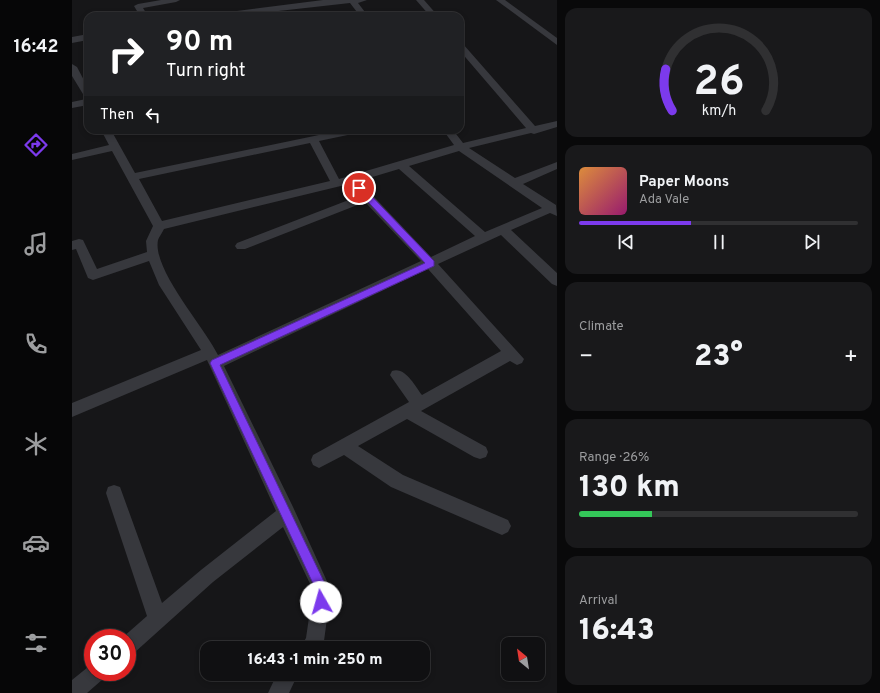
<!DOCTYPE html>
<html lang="en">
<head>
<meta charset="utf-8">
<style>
	:root { --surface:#101012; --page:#19191b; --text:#f1f3f6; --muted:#9c9d9f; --line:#303032; --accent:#7c3aed }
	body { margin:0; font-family:Overpass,sans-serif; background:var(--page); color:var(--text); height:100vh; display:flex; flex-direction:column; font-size:15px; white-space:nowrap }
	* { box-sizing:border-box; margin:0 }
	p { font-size:13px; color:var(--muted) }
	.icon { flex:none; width:22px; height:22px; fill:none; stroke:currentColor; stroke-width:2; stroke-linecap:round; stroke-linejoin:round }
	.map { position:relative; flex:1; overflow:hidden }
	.details { display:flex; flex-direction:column; gap:8px; padding:8px; background:#09090a; width:323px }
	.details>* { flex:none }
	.top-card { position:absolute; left:12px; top:12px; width:380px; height:122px; border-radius:12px; box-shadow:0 2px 6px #0003,0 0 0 1px var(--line); background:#202124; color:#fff; overflow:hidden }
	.needle { width:26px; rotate:330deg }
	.fabs { position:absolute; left:429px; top:637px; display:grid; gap:8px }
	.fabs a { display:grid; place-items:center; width:44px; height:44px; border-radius:8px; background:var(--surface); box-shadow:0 2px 6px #0003,0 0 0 1px var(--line); font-size:20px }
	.speed { position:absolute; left:12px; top:629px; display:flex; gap:8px; font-size:20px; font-weight:700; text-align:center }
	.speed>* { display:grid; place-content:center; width:52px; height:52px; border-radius:50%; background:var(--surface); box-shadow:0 2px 6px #0003,0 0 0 1px var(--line); line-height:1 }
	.speed .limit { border:6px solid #d22; background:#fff; color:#111 }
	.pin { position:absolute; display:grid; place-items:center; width:34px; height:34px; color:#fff; margin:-17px; border:2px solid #fff; border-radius:50%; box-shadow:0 1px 4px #0007 }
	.me { position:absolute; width:44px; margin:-22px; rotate:353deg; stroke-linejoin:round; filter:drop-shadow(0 0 3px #0008) }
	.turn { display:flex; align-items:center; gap:14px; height:84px; padding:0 16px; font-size:18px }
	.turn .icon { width:52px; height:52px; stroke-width:2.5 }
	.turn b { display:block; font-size:28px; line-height:34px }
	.then { display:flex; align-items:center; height:38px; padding:0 16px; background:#0003; gap:8px; font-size:15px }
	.big { font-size:30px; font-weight:800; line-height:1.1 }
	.details .card { flex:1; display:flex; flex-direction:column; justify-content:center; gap:6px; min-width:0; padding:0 14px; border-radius:12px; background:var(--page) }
	.details .dial { align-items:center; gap:0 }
	.dial svg { height:104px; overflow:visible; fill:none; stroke:var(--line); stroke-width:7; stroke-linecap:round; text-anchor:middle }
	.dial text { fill:var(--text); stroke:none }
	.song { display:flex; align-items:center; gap:12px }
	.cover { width:48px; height:48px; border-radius:6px; background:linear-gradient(135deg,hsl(30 70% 55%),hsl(320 70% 35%)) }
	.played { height:4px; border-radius:2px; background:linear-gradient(90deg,var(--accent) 40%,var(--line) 40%) }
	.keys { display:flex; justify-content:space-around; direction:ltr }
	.heat { display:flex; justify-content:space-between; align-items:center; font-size:22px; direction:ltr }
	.charge { height:6px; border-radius:3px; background:linear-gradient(90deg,#34c759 26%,var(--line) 0) }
	.trip { position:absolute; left:128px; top:641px; width:230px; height:40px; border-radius:12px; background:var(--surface); box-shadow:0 2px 6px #0003,0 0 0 1px var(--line); font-weight:800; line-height:40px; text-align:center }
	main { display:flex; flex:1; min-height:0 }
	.tabs { display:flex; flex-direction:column; width:72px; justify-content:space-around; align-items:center; background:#060607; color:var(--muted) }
	.tabs .icon { width:28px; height:28px }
	.tabs .current { color:var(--accent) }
	.tabs b { font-size:18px; color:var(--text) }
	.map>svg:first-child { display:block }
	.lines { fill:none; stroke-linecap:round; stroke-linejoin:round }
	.street { fill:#37383d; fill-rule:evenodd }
	.route { fill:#7c3aed; stroke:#51269a }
</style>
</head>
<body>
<main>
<nav class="tabs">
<b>16:42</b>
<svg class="icon current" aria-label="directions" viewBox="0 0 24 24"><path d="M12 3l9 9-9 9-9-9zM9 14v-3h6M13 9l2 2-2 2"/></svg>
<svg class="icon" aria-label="music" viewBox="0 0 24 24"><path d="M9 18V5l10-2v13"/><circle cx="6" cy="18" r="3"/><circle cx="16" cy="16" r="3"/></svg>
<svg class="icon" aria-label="phone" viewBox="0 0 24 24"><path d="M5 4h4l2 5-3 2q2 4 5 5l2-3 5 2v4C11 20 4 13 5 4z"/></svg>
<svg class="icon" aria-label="climate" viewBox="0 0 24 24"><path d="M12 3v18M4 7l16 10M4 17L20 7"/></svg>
<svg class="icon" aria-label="car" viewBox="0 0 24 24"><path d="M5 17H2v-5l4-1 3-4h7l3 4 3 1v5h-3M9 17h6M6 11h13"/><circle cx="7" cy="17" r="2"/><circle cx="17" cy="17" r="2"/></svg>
<svg class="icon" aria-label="filters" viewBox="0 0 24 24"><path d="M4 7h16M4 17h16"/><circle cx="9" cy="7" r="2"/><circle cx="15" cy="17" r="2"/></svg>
</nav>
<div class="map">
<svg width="485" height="693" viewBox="0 0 485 693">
	<rect width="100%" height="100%" fill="#161618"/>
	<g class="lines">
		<!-- street -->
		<g class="street">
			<polygon points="89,0 108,0 104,2 71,8 76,16 68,16 62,6 66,4"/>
			<polygon points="251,0 295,0 286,3 296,16 288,16 278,3 162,16 138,16 142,14"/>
			<polygon points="344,0 352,0 366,16 358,16"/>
			<polygon points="424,0 433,0 485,38 485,45"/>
			<polygon points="16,34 16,40 0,43 0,37"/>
			<path d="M 388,43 L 391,44 L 463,126 L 485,121 L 485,127 L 462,134 L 459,133 L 397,148 L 443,178 L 485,162 L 485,169 L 451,184 L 484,205 L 485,216 L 478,213 L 439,230 L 485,273 L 485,286 L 480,284 L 429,235 L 366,264 L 452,359 L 450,363 L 445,365 L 438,361 L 349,411 L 414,447 L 416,452 L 414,457 L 408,459 L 402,457 L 335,419 L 286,446 L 331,475 L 436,520 L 439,526 L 436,532 L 430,535 L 319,487 L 272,455 L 247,468 L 241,465 L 239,460 L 241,455 L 337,402 L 318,375 L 320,371 C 333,366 343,386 350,395 L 429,351 L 356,269 L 152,366 L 221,507 L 259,590 L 251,648 L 228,648 L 234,638 L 241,590 L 211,527 L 141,582 L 62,653 L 55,656 L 55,638 L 50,638 L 75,616 L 34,493 L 36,487 L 42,485 L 48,487 L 90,603 L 129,570 L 204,511 L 135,360 L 0,417 L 0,403 L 129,350 L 87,285 L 77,261 L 21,280 L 16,278 L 4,249 L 0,250 L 0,241 L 7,239 L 11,240 L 25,269 L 75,252 L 74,241 L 81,226 L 40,151 L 0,160 L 0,154 L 37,145 L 29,130 L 39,130 L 63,173 L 271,130 L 291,130 L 290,132 L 247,141 L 267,179 L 382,145 L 371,130 L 381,130 L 391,143 L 454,128 L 388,51 ZM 238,143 L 258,181 L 90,221 L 67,179 ZM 387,151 L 470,208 L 413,232 L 337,166 ZM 327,169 L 403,236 L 359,257 L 287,181 ZM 277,184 L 287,196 L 165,243 L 163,246 L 165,249 L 173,249 L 293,202 L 349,261 L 146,355 C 133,328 80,269 86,240 C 87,237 90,233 92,229 Z"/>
			<polygon points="0,64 5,67 16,88 16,105 0,108 0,102 14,99 0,76"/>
			<polygon points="21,663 21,672 34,672 31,679 15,693 0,693 0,680"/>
			<polygon points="205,674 226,674 217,693 196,693"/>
		</g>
	</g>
	<!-- route -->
	<polygon class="route" points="285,186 290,186 362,261 362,266 148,365 256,590 253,606 249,608 245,606 243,602 244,590 138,363 140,360 353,263 285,190"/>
</svg>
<div class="fabs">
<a><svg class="needle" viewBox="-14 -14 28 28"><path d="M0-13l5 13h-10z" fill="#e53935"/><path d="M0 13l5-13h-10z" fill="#9c9d9f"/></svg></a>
</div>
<div class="speed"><div class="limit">30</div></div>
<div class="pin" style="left:287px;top:188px;background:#d93025"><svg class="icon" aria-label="arrive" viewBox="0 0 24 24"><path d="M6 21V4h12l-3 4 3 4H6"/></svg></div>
<svg class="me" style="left:249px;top:602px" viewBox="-20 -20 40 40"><circle r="19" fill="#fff"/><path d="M0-13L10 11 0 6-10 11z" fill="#7c3aed"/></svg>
<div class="trip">16:43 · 1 min · 250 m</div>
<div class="top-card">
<div class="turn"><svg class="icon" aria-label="right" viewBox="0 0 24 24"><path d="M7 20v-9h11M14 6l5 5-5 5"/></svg><div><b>90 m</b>Turn right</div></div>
<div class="then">Then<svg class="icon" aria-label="left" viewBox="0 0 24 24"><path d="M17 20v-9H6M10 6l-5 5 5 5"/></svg></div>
</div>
</div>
<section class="details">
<div class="card dial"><svg viewBox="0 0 100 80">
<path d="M14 69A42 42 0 1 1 86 69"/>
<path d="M14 69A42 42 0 0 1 9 37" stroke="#7c3aed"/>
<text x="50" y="56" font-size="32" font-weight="700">26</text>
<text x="50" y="72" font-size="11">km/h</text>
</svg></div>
<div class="card">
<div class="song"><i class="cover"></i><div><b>Paper Moons</b><p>Ada Vale</p></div></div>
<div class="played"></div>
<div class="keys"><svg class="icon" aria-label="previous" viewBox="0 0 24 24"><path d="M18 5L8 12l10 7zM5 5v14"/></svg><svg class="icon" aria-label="pause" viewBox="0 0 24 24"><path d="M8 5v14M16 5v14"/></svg><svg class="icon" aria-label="next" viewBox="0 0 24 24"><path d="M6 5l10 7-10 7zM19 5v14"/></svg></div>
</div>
<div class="card"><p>Climate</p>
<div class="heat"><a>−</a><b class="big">23°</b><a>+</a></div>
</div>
<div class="card"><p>Range · 26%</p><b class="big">130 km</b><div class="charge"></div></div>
<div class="card"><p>Arrival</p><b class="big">16:43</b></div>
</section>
</main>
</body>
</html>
